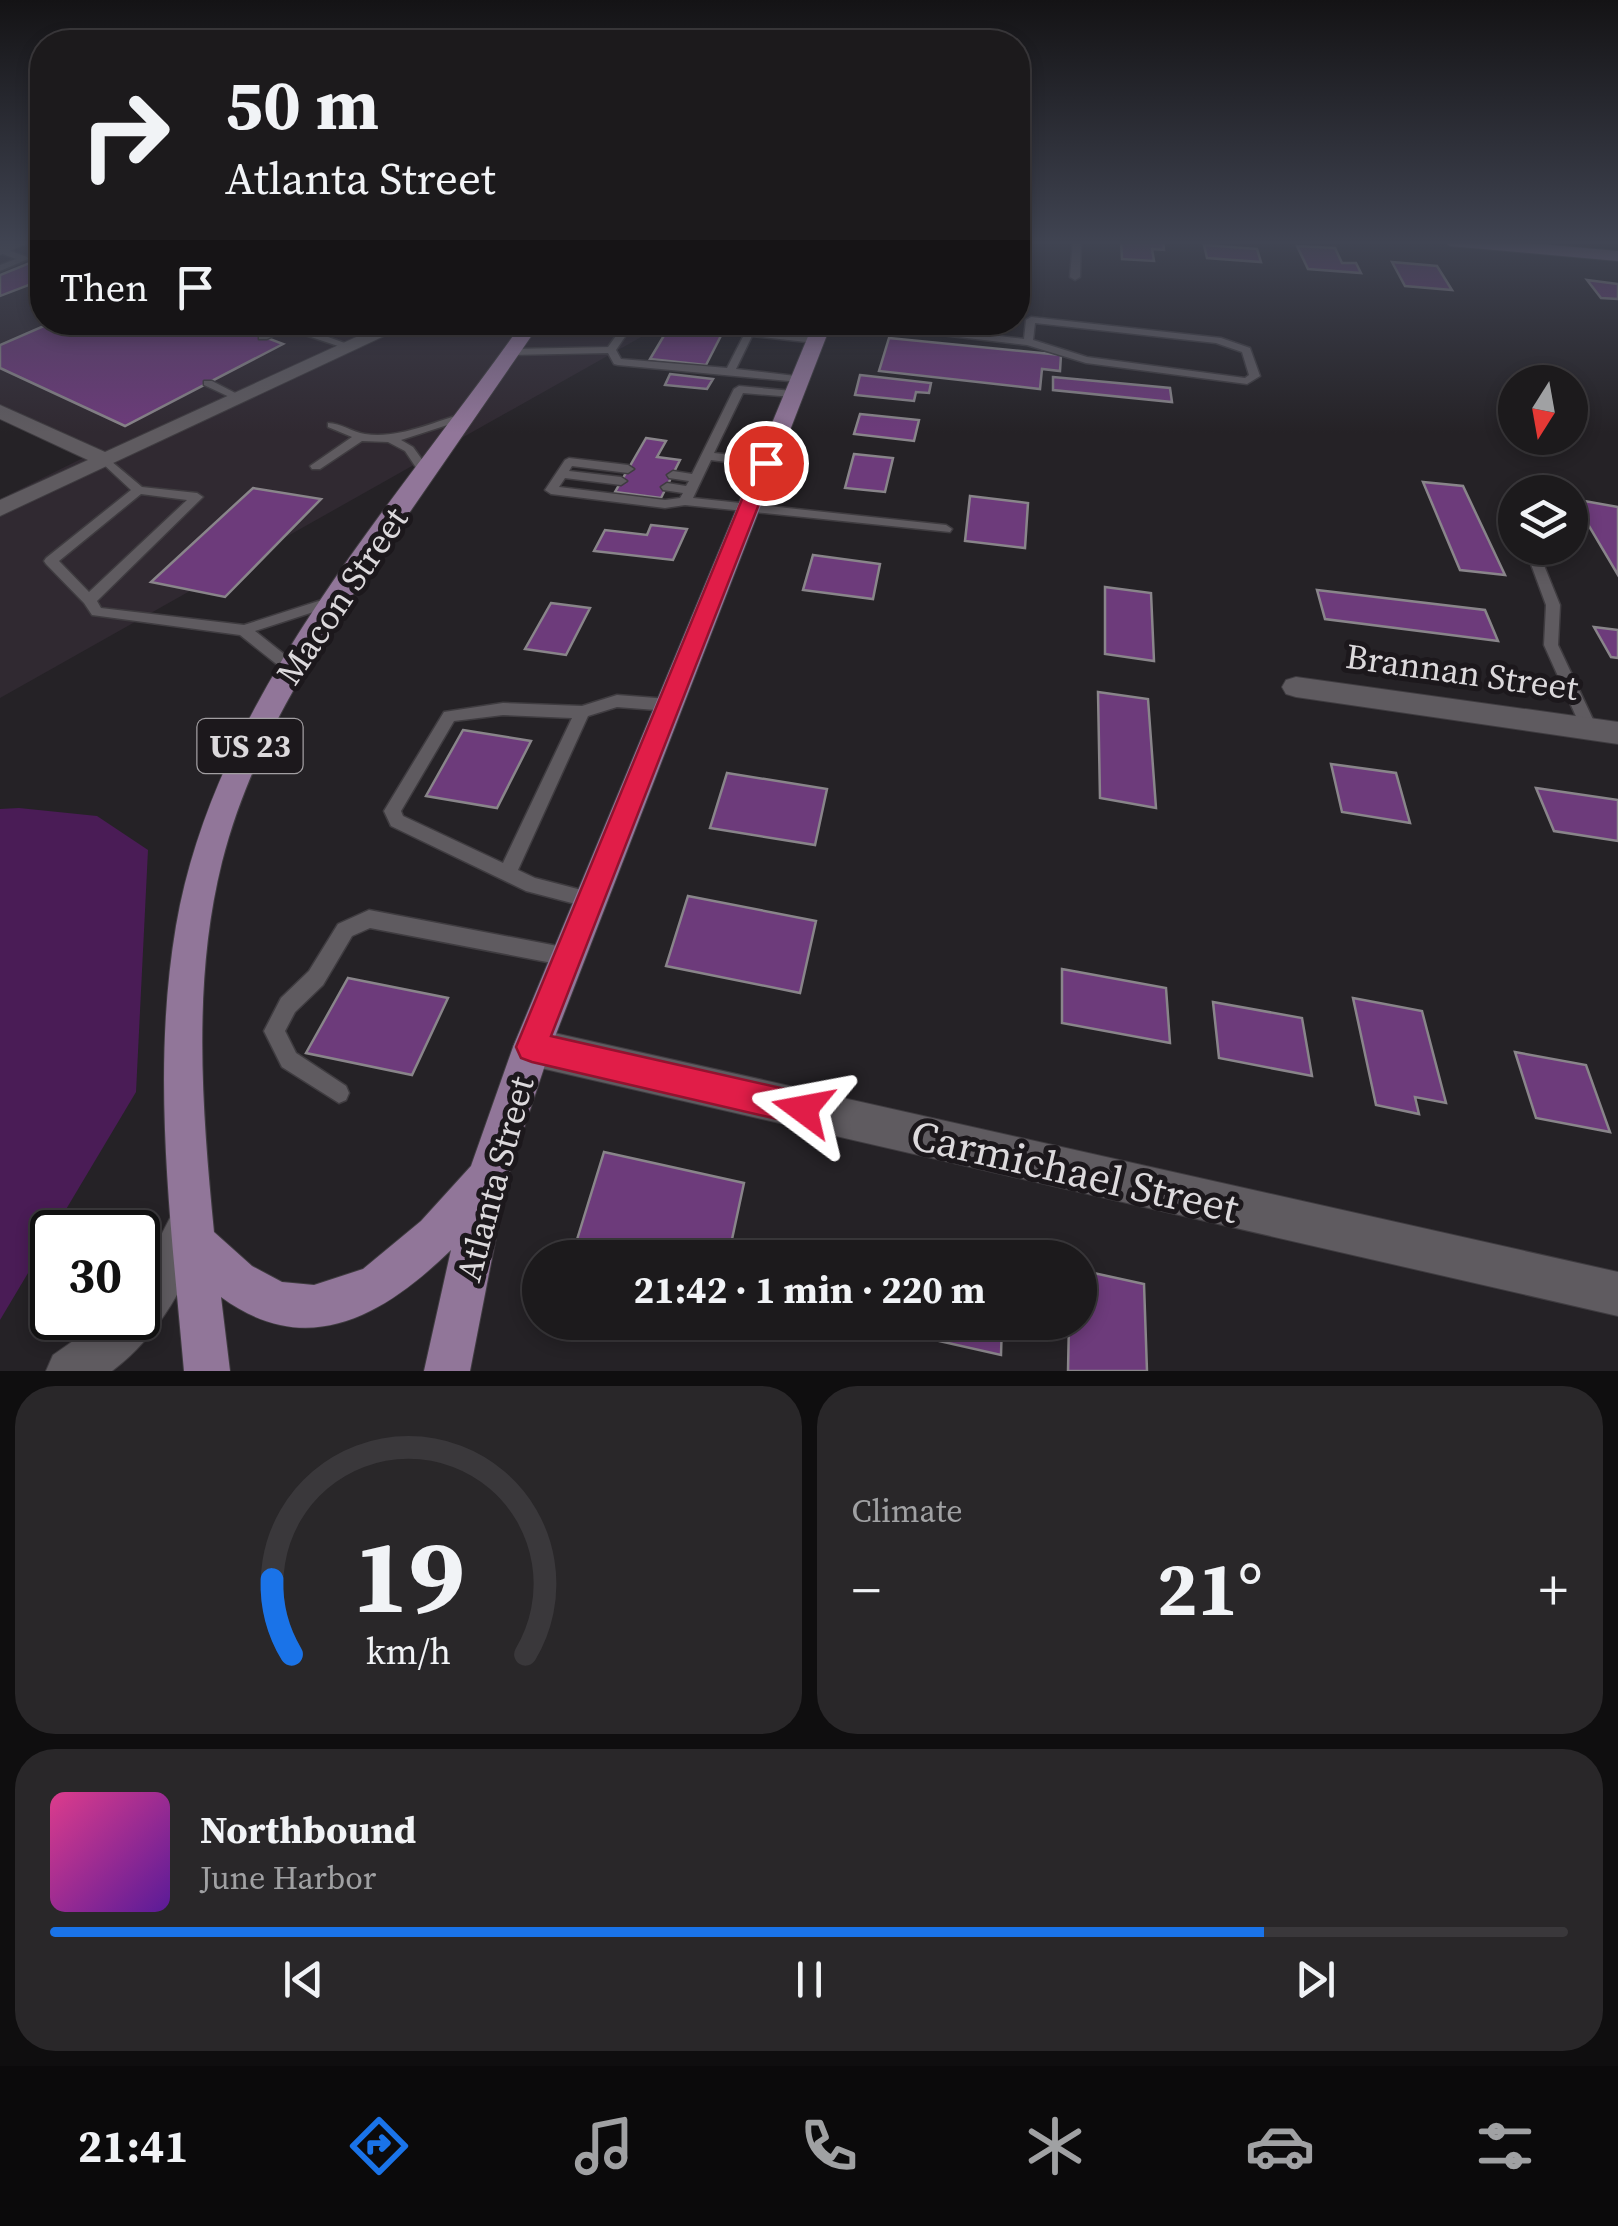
<!DOCTYPE html>
<html lang="en">
<head>
<meta charset="utf-8">
<style>
	:root { --surface:#1c1a1c; --page:#292729; --text:#f1f3f6; --muted:#a0a1a3; --line:#3a383b; --accent:#1a73e8 }
	body { margin:0; font-family:"Source Serif 4",serif; background:var(--page); color:var(--text); height:100vh; display:flex; flex-direction:column; font-size:38px; white-space:nowrap }
	* { box-sizing:border-box; margin:0 }
	p { font-size:32px; color:var(--muted) }
	.icon { flex:none; width:55px; height:55px; fill:none; stroke:currentColor; stroke-width:2; stroke-linecap:round; stroke-linejoin:round }
	.map { position:relative; height:1371px; overflow:hidden }
	.side { display:flex; flex-direction:column; gap:15px; padding:15px; background:#0f0e0f; flex:1 }
	.side>* { flex:none }
	.banner { position:absolute; left:30px; top:30px; width:1000px; height:305px; border-radius:40px; box-shadow:0 5px 15px #0003,0 0 0 2px var(--line); background:#1c1a1c; color:var(--text); overflow:hidden }
	.needle { width:65px; rotate:191deg }
	.buttons { position:absolute; left:1498px; top:365px; display:grid; gap:20px }
	.buttons a { display:grid; place-items:center; width:90px; height:90px; border-radius:50%; background:var(--surface); box-shadow:0 5px 15px #0003,0 0 0 2px var(--line); font-size:50px }
	.speed { position:absolute; left:30px; top:1210px; display:flex; gap:20px; font-size:50px; font-weight:700; text-align:center }
	.speed>* { display:grid; place-content:center; width:130px; height:130px; border-radius:50%; background:var(--surface); box-shadow:0 5px 15px #0003,0 0 0 2px var(--line); line-height:1 }
	.speed .limit { border:5px solid #111; border-radius:15px; background:#fff; color:#111 }
	.pin { position:absolute; display:grid; place-items:center; width:85px; height:85px; color:#fff; margin:-42px; border:5px solid #fff; border-radius:50%; box-shadow:0 2px 10px #0007 }
	.me { position:absolute; width:110px; margin:-55px; rotate:283deg; stroke-linejoin:round; filter:drop-shadow(0 0 8px #0008) }
	.turn { display:flex; align-items:center; gap:35px; height:210px; padding:0 30px; font-size:45px }
	.turn .icon { width:130px; height:130px; stroke-width:2.5 }
	.turn b { display:block; font-size:70px; line-height:85px }
	.then { display:flex; align-items:center; height:95px; padding:0 30px; background:#0003; gap:20px; font-size:38px }
	.big { font-size:75px; font-weight:700; line-height:1.1 }
	.side .tile { flex:1; display:flex; flex-direction:column; justify-content:center; gap:15px; min-width:0; padding:0 35px; border-radius:40px; background:var(--page) }
	.side .dial { align-items:center; gap:0 }
	.dial svg { height:260px; overflow:visible; fill:none; stroke:var(--line); stroke-width:7; stroke-linecap:round; text-anchor:middle }
	.dial text { fill:var(--text); stroke:none }
	.song { display:flex; align-items:center; gap:30px }
	.cover { width:120px; height:120px; border-radius:15px; background:linear-gradient(135deg,hsl(330 70% 55%),hsl(270 70% 35%)) }
	.played { height:10px; border-radius:5px; background:linear-gradient(90deg,var(--accent) 80%,var(--line) 80%) }
	.keys { display:flex; justify-content:space-around; direction:ltr }
	.heat { display:flex; justify-content:space-between; align-items:center; font-size:55px; direction:ltr }
	.side .tiles { flex:1; display:grid; gap:15px; grid-template-columns:1fr 1fr }
	.tile:last-child { grid-column:span 2 }
	.trip { position:absolute; left:522px; top:1240px; width:575px; height:100px; border-radius:50px; background:var(--surface); box-shadow:0 5px 15px #0003,0 0 0 2px var(--line); font-weight:700; line-height:100px; text-align:center }
	.tabs { display:flex; height:160px; justify-content:space-around; align-items:center; background:#0b0a0b; color:var(--muted) }
	.tabs .icon { width:70px; height:70px }
	.tabs .on { color:var(--accent) }
	.tabs b { font-size:45px; color:var(--text) }
	.map>svg:first-child { display:block }
	.built { fill:#302931 }
	.green { fill:#4a1c56 }
	.building { fill:#6d3b7b; stroke:#89858a; stroke-width:2.5 }
	.lines { fill:none; stroke-linecap:round; stroke-linejoin:round }
	.service-casing { stroke:#3f3c40; stroke-width:3 }
	.minor-casing { stroke:#3f3c40; stroke-width:2 }
	.primary-casing { stroke:#3f3c40; stroke-width:2 }
	.service { fill:#5f5b60; fill-rule:evenodd }
	.minor { fill:#5f5b60; fill-rule:evenodd }
	.primary { fill:#917699; fill-rule:evenodd }
	.route { fill:#e11d48; stroke:#92132f; stroke-width:2.5 }
	.labels { text-anchor:middle; dominant-baseline:central; stroke-width:10; stroke-linejoin:round; paint-order:stroke }
	.shield { fill:#1c181c; stroke:#a29fa2; stroke-width:2.5 }
	.shield-label { font-size:32px; font-weight:bold; fill:#dcd9dc }
	.street-label { font-size:35px; fill:#dcd9dc; stroke:#1c181c }
	.near-street-label { font-size:42px; fill:#dcd9dc; stroke:#1c181c }
</style>
</head>
<body>
<div class="map">
<svg width="1618" height="1371" viewBox="0 0 1618 1371">
	<rect width="100%" height="100%" fill="#252226"/>
	<!-- built -->
	<polygon class="built" points="0,241 42,241 42,322 666,323 0,698 0,499 87,456 0,413"/>
	<!-- green -->
	<polygon class="green" points="19,808 97,816 148,850 136,1092 0,1320 0,809"/>
	<!-- building -->
	<g class="building">
		<polygon points="1121,241 1163,241 1164,250 1152,249 1154,261 1122,259"/>
		<polygon points="1204,245 1257,249 1261,262 1207,258"/>
		<polygon points="1297,246 1335,248 1342,263 1356,263 1361,273 1308,269"/>
		<polygon points="42,258 42,280 0,296 0,275"/>
		<polygon points="1392,262 1437,266 1452,290 1405,286"/>
		<polygon points="1587,280 1618,284 1618,299 1601,298"/>
		<polygon points="53,322 225,322 283,344 125,426 0,368 0,345"/>
		<polygon points="672,322 728,322 706,365 650,359"/>
		<polygon points="889,338 1061,355 1060,371 1042,369 1040,389 879,371"/>
		<polygon points="670,374 713,379 707,389 665,385"/>
		<polygon points="860,375 931,383 929,393 916,392 914,401 855,395"/>
		<polygon points="1053,377 1170,388 1172,402 1053,390"/>
		<polygon points="860,414 919,420 914,441 854,434"/>
		<polygon points="646,438 666,441 657,457 680,460 661,498 615,492"/>
		<polygon points="854,454 893,458 885,492 845,488"/>
		<polygon points="1423,482 1463,486 1505,575 1460,570"/>
		<polygon points="253,488 321,499 225,597 151,582"/>
		<polygon points="970,496 1028,503 1025,548 965,541"/>
		<polygon points="1573,499 1618,507 1618,575"/>
		<polygon points="651,525 687,529 673,560 594,551 605,530 647,535"/>
		<polygon points="813,555 880,564 873,599 803,590"/>
		<polygon points="1105,587 1151,593 1154,661 1105,654"/>
		<polygon points="1317,590 1485,610 1498,641 1325,619"/>
		<polygon points="551,603 590,608 566,655 525,649"/>
		<polygon points="1594,627 1618,630 1618,658 1611,657"/>
		<polygon points="1098,692 1148,699 1156,808 1100,798"/>
		<polygon points="463,730 531,741 497,808 426,796"/>
		<polygon points="1331,764 1396,773 1410,823 1342,812"/>
		<polygon points="727,773 827,789 815,845 710,828"/>
		<polygon points="1536,788 1618,800 1618,841 1554,831"/>
		<polygon points="688,896 816,921 800,993 666,966"/>
		<polygon points="1062,969 1166,988 1170,1043 1062,1023"/>
		<polygon points="348,978 448,998 412,1075 306,1053"/>
		<polygon points="1353,998 1422,1011 1446,1103 1415,1097 1419,1114 1376,1105"/>
		<polygon points="1213,1002 1302,1018 1312,1076 1219,1058"/>
		<polygon points="1515,1052 1586,1065 1610,1132 1536,1118"/>
		<polygon points="604,1152 744,1183 728,1258 622,1258 575,1246"/>
		<polygon points="1080,1270 1144,1284 1147,1371 1068,1371 1069,1322 1080,1322"/>
		<polygon points="918,1322 1002,1322 1001,1355 917,1336"/>
	</g>
	<g class="lines">
		<!-- service casing -->
		<g class="service-casing">
			<g id="service">
				<polygon points="1073,241 1081,241 1080,277 1075,280 1070,277"/>
				<polygon points="0,247 27,257 28,259 0,271 0,265 16,259 0,253"/>
				<path d="M 1031,317 L 1221,338 L 1250,348 L 1260,376 L 1247,384 L 1086,363 L 1027,345 L 891,329 L 885,335 L 821,329 L 816,326 L 821,323 L 881,329 L 887,323 L 1024,339 L 1026,320 ZM 1035,323 L 1216,343 L 1242,352 L 1249,375 L 1245,378 L 1087,357 L 1033,340 Z"/>
				<polygon points="271,322 286,322 356,347 347,349 287,329 267,339 259,339 259,335 277,326"/>
				<polygon points="626,322 635,322 616,350 621,359 727,368 746,331 815,337 820,340 815,343 752,336 736,369 804,377 805,379 800,382 618,365 614,364 608,353 511,355 506,352 511,349 608,347"/>
				<polygon points="204,381 212,381 245,398 236,400 204,385"/>
				<polygon points="739,386 793,391 798,394 793,397 743,393 714,453 766,459 772,463 766,467 711,460 693,498 946,525 952,529 950,532 685,505 665,508 551,494 545,490 565,460 569,458 628,465 634,469 628,473 572,466 569,471 621,477 627,481 621,485 565,478 559,487 665,500 680,498 683,493 663,490 661,487 667,483 686,486 689,481 669,478 667,475 673,471 692,474 734,389"/>
				<path d="M 465,413 L 469,414 L 469,418 L 401,440 L 413,447 L 431,472 L 429,475 L 421,475 L 405,451 L 388,442 L 362,441 L 320,469 L 312,469 L 310,466 L 352,437 L 328,427 L 328,423 C 341,423 352,432 365,434 C 399,439 433,422 465,413 Z"/>
				<path d="M 105,456 L 142,487 L 197,493 L 203,497 L 97,601 L 101,608 L 244,625 L 328,598 L 338,598 L 340,601 L 338,604 L 255,631 L 294,662 L 296,666 L 294,670 L 284,670 L 240,635 L 92,615 L 84,603 L 46,564 L 44,561 L 46,558 L 131,490 L 101,462 L 101,458 ZM 141,494 L 187,500 L 89,592 L 59,561 Z"/>
				<polygon points="1525,548 1537,548 1560,605 1558,645 1597,728 1595,732 1583,732 1544,645 1546,605"/>
				<path d="M 617,695 L 669,699 L 674,701 L 677,705 L 674,709 L 669,711 L 617,707 L 588,716 L 518,870 L 535,878 L 597,894 L 600,900 L 597,906 L 591,908 L 526,891 L 391,826 L 384,811 L 444,712 L 503,703 L 582,706 ZM 503,715 L 572,718 L 503,863 L 403,816 L 401,811 L 454,721 Z"/>
				<polygon points="369,910 568,948 575,951 577,957 575,963 568,966 370,928 352,936 323,985 295,1012 285,1031 296,1053 346,1086 349,1093 346,1100 339,1103 282,1067 264,1031 281,998 309,971 338,924"/>
			</g>
		</g>
		<!-- minor casing -->
		<g class="minor-casing">
			<g id="minor">
				<polygon points="9,241 33,241 0,255 0,245"/>
				<polygon points="389,322 414,322 0,516 0,500 88,460 0,419 0,405 105,452"/>
				<polygon points="1296,677 1618,722 1618,744 1296,697 1286,694 1282,687 1286,680"/>
				<polygon points="532,1028 1618,1272 1618,1316 532,1066 519,1060 513,1047 519,1034"/>
				<path d="M 188,1206 L 203,1212 L 209,1227 C 186,1283 161,1334 112,1371 L 46,1371 L 53,1355 L 106,1318 L 138,1318 L 138,1280 L 173,1212 Z"/>
			</g>
		</g>
		<!-- primary casing -->
		<g class="primary-casing">
			<g id="primary">
				<polygon points="1442,241 1506,241 1618,251 1618,261 1450,246"/>
				<path d="M 523,322 L 541,322 C 492,393 443,464 394,535 C 323,637 253,740 222,862 C 192,982 202,1110 214,1232 L 252,1266 L 282,1282 L 314,1285 L 363,1269 L 421,1221 L 471,1166 L 513,1047 L 814,322 L 832,322 L 551,1047 L 508,1176 L 470,1371 L 424,1371 L 451,1250 C 384,1315 308,1361 221,1297 L 230,1371 L 184,1371 C 171,1224 151,1073 176,926 C 215,698 392,507 523,322 Z"/>
			</g>
		</g>
		<!-- service -->
		<use href="#service" class="service"/>
		<!-- minor -->
		<use href="#minor" class="minor"/>
		<!-- primary -->
		<use href="#primary" class="primary"/>
	</g>
	<!-- sky -->
	<linearGradient id="sky" x2="0" y2="1"><stop stop-color="#141315"/><stop offset="0.56" stop-color="#404452"/><stop offset="1" stop-color="#404452" stop-opacity="0"/></linearGradient>
	<rect width="1618" height="433" fill="url(#sky)"/>
	<!-- route -->
	<polygon class="route" points="766,458 775,463 551,1036 803,1093 815,1097 819,1109 815,1120 803,1125 532,1062 521,1058 516,1047 757,463"/>
	<g class="labels">
		<!-- shield labels -->
		<rect class="shield" x="197.5" y="719" width="105" height="54" rx="8"/>
		<g class="shield-label">
			<text x="250" y="746">US 23</text>
		</g>
		<!-- street labels -->
		<g class="street-label">
			<text transform="translate(342 596) rotate(-56)">Macon Street</text>
			<text transform="translate(1462 672) rotate(8)">Brannan Street</text>
			<text transform="translate(495 1179) rotate(-75)">Atlanta Street</text>
		</g>
		<!-- near-street labels -->
		<g class="near-street-label">
			<text transform="translate(1075 1171) rotate(13)">Carmichael Street</text>
		</g>
	</g>
</svg>
<div class="buttons">
<a><svg class="needle" viewBox="-14 -14 28 28"><path d="M0-13l5 13h-10z" fill="#e53935"/><path d="M0 13l5-13h-10z" fill="#a0a1a3"/></svg></a>
<a><svg class="icon" aria-label="layers" viewBox="0 0 24 24"><path d="M12 4l9 5-9 5-9-5zM3 14l9 5 9-5"/></svg></a>
</div>
<div class="speed"><div class="limit">30</div></div>
<div class="pin" style="left:766px;top:463px;background:#d93025"><svg class="icon" aria-label="arrive" viewBox="0 0 24 24"><path d="M6 21V4h12l-3 4 3 4H6"/></svg></div>
<svg class="me" style="left:803px;top:1109px" viewBox="-20 -20 40 40"><path d="M0-17L14 15 0 8-14 15z" fill="#e11d48" stroke="#fff" stroke-width="4"/></svg>
<div class="trip">21:42 · 1 min · 220 m</div>
<div class="banner">
<div class="turn"><svg class="icon" aria-label="right" viewBox="0 0 24 24"><path d="M7 20v-9h11M14 6l5 5-5 5"/></svg><div><b>50 m</b>Atlanta Street</div></div>
<div class="then">Then<svg class="icon" aria-label="arrive" viewBox="0 0 24 24"><path d="M6 21V4h12l-3 4 3 4H6"/></svg></div>
</div>
</div>
<section class="side">
<div class="tiles">
<div class="tile dial"><svg viewBox="0 0 100 80">
<path d="M14 69A42 42 0 1 1 86 69"/>
<path d="M14 69A42 42 0 0 1 8 46" stroke="#1a73e8"/>
<text x="50" y="56" font-size="32" font-weight="700">19</text>
<text x="50" y="72" font-size="11">km/h</text>
</svg></div>
<div class="tile"><p>Climate</p>
<div class="heat"><a>−</a><b class="big">21°</b><a>+</a></div>
</div>
<div class="tile">
<div class="song"><i class="cover"></i><div><b>Northbound</b><p>June Harbor</p></div></div>
<div class="played"></div>
<div class="keys"><svg class="icon" aria-label="previous" viewBox="0 0 24 24"><path d="M18 5L8 12l10 7zM5 5v14"/></svg><svg class="icon" aria-label="pause" viewBox="0 0 24 24"><path d="M8 5v14M16 5v14"/></svg><svg class="icon" aria-label="next" viewBox="0 0 24 24"><path d="M6 5l10 7-10 7zM19 5v14"/></svg></div>
</div>
</div>
</section>
<nav class="tabs">
<b>21:41</b>
<svg class="icon on" aria-label="directions" viewBox="0 0 24 24"><path d="M12 3l9 9-9 9-9-9zM9 14v-3h6M13 9l2 2-2 2"/></svg>
<svg class="icon" aria-label="music" viewBox="0 0 24 24"><path d="M9 18V5l10-2v13"/><circle cx="6" cy="18" r="3"/><circle cx="16" cy="16" r="3"/></svg>
<svg class="icon" aria-label="phone" viewBox="0 0 24 24"><path d="M5 4h4l2 5-3 2q2 4 5 5l2-3 5 2v4C11 20 4 13 5 4z"/></svg>
<svg class="icon" aria-label="climate" viewBox="0 0 24 24"><path d="M12 3v18M4 7l16 10M4 17L20 7"/></svg>
<svg class="icon" aria-label="car" viewBox="0 0 24 24"><path d="M5 17H2v-5l4-1 3-4h7l3 4 3 1v5h-3M9 17h6M6 11h13"/><circle cx="7" cy="17" r="2"/><circle cx="17" cy="17" r="2"/></svg>
<svg class="icon" aria-label="filters" viewBox="0 0 24 24"><path d="M4 7h16M4 17h16"/><circle cx="9" cy="7" r="2"/><circle cx="15" cy="17" r="2"/></svg>
</nav>
</body>
</html>
